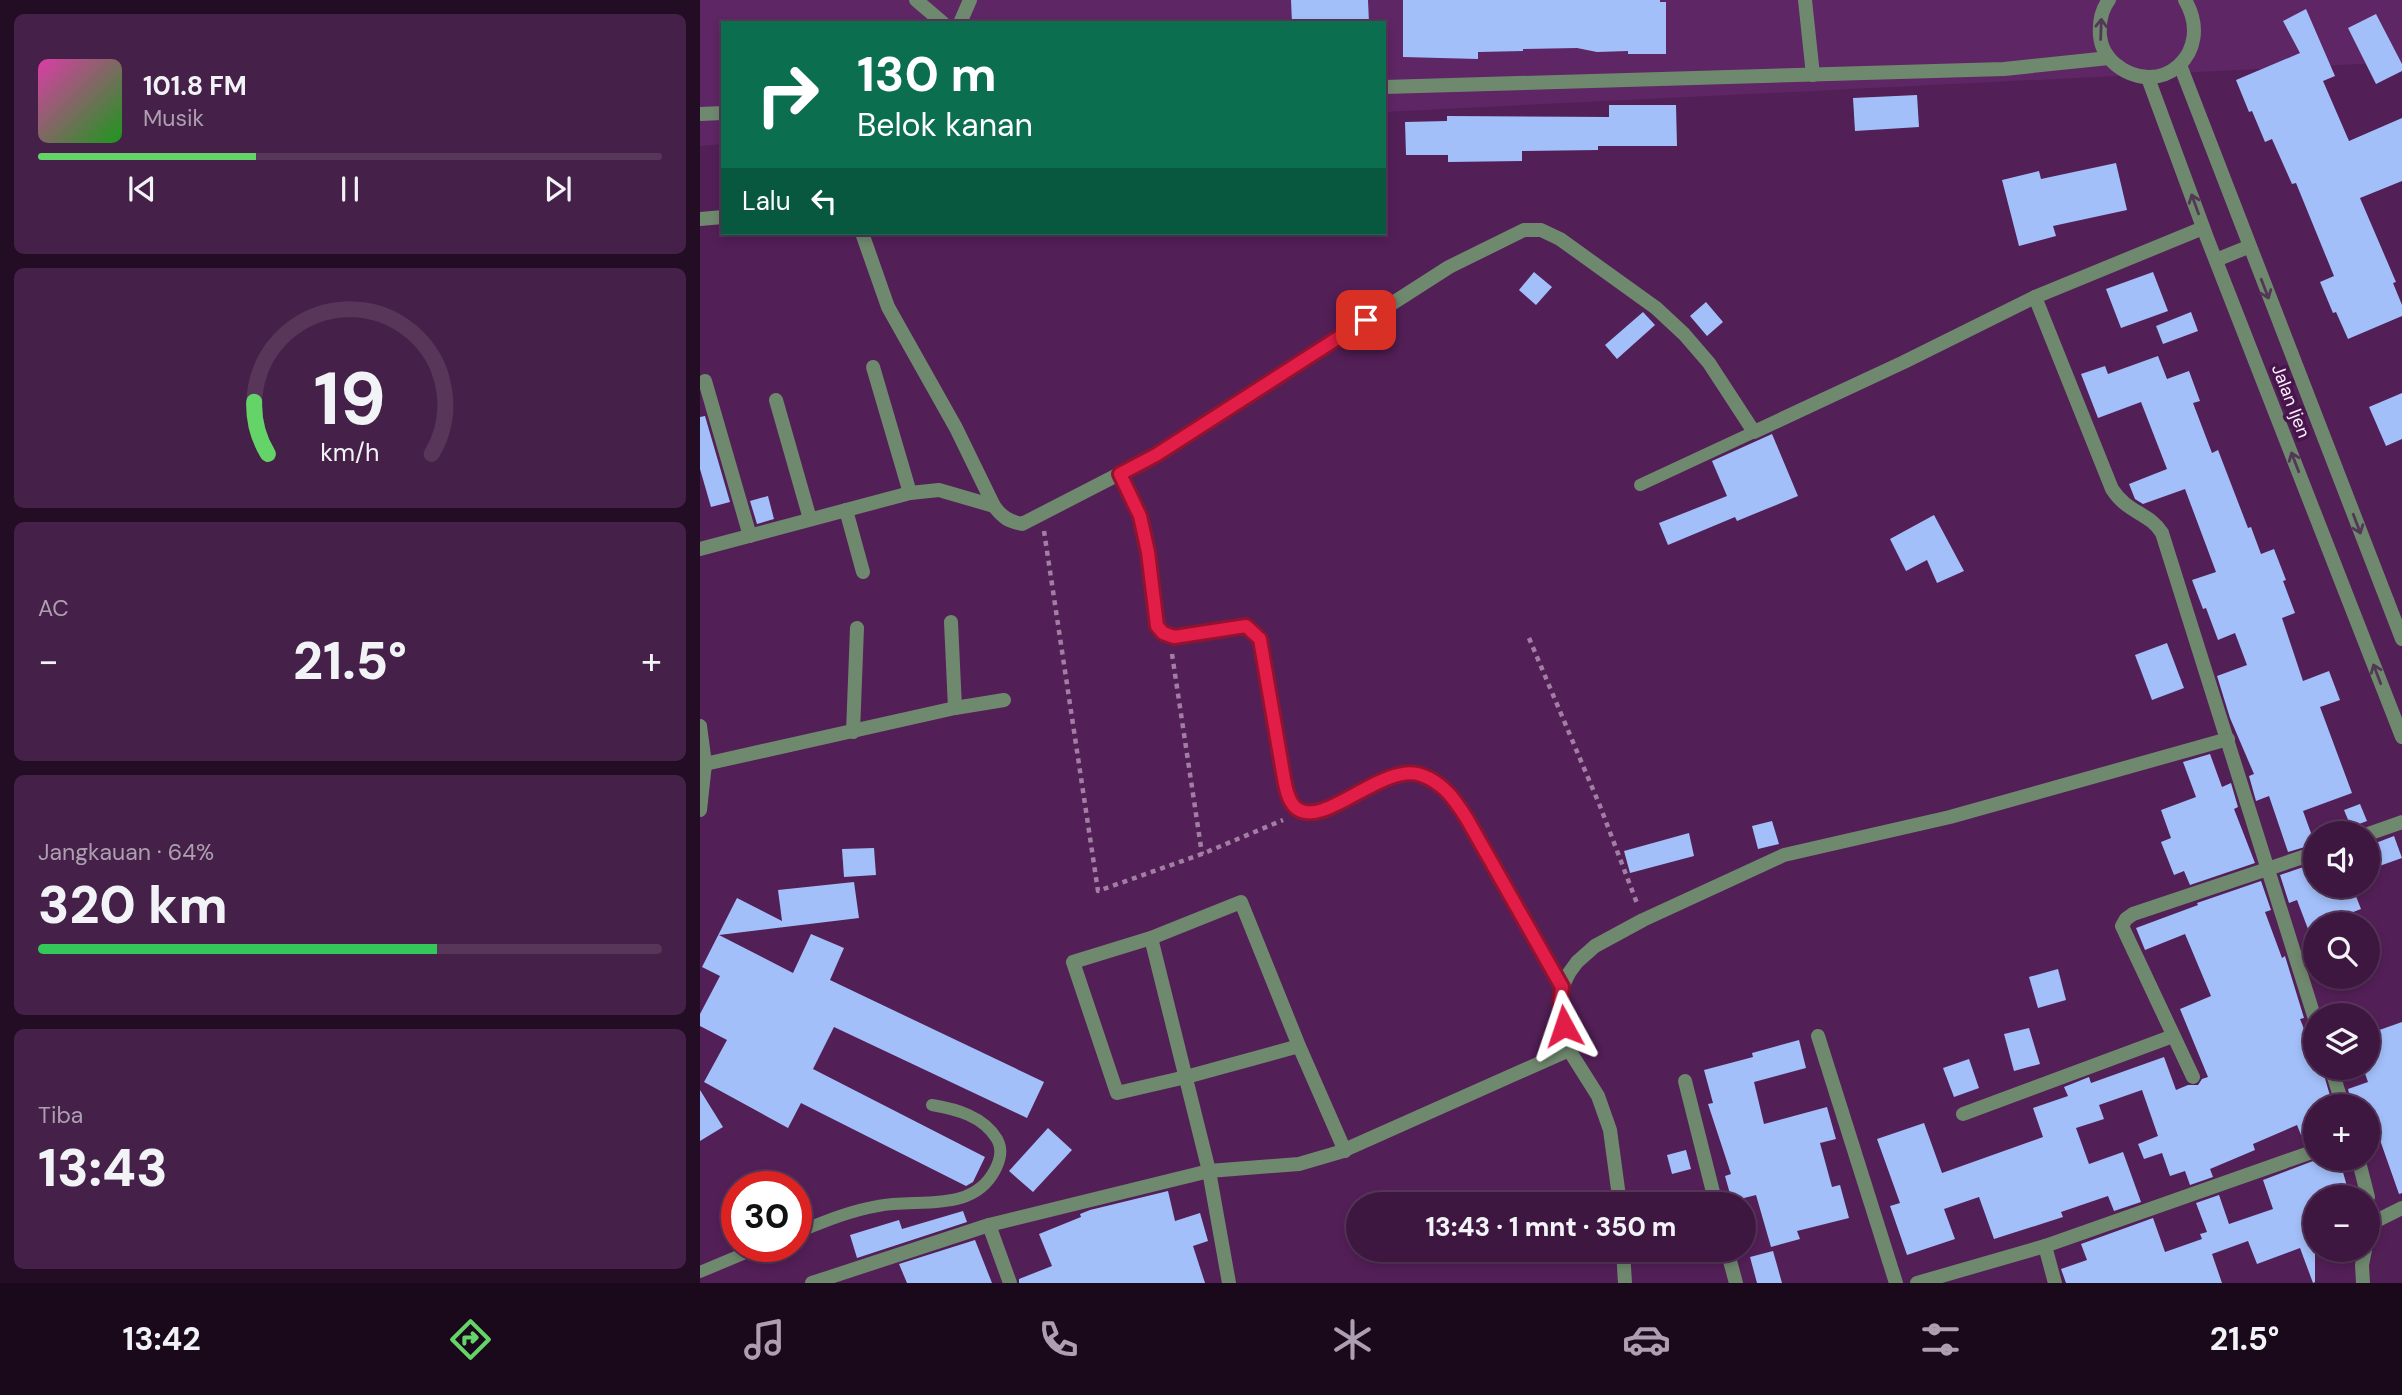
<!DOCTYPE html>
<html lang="id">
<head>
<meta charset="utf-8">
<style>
	:root { --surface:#3e1741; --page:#452048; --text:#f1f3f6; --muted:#ad9fb1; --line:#57365a; --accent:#64d468 }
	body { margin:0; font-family:"DM Sans",sans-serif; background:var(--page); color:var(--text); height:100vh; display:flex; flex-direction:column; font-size:26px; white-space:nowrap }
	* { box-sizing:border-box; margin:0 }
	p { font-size:23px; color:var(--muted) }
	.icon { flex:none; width:38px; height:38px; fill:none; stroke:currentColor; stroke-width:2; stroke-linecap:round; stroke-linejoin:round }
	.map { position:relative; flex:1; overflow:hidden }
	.side { display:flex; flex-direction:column; gap:14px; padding:14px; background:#220d24; width:700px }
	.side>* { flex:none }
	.banner { position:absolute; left:21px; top:21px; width:665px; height:214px; border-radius:0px; box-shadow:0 4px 10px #0003,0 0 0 2px var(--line); background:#0b6e4f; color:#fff; overflow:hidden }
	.controls { position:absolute; left:1603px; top:821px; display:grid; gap:14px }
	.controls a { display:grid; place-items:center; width:77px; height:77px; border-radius:50%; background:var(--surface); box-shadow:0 4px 10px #0003,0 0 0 2px var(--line); font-size:35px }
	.speed { position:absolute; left:21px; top:1171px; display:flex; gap:14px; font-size:35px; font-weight:700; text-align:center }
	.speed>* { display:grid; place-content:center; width:91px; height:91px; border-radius:50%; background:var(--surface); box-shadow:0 4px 10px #0003,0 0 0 2px var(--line); line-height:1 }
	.speed .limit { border:10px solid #d22; background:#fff; color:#111 }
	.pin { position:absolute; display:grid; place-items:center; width:60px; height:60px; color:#fff; margin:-30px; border-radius:14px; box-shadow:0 4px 10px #0006 }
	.me { position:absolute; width:77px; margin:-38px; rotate:355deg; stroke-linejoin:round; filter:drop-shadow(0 0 5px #0008) }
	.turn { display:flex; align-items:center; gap:24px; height:147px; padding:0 21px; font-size:32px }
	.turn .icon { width:91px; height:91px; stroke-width:2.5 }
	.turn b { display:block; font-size:49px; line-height:60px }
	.then { display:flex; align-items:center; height:66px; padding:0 21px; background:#0003; gap:14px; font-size:26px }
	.big { font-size:52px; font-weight:800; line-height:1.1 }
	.side .widget { flex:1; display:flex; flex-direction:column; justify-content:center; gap:10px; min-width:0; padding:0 24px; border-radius:10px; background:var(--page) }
	.side .dial { align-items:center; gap:0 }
	.dial svg { height:182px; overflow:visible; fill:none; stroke:var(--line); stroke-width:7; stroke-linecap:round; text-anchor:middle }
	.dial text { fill:var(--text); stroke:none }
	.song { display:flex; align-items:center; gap:21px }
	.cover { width:84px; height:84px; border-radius:10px; background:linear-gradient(135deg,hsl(320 70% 55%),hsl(120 70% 35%)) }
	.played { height:7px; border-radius:4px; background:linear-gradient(90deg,var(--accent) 35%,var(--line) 35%) }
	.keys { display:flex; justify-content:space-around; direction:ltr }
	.heat { display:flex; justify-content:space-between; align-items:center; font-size:38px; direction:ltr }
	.charge { height:10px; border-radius:5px; background:linear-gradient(90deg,#34c759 64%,var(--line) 0) }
	.trip { position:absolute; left:646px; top:1192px; width:410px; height:70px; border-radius:35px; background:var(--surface); box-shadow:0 4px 10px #0003,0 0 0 2px var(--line); font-weight:800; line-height:70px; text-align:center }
	.tabs { display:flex; height:112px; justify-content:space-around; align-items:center; background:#19091a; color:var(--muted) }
	.tabs .icon { width:49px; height:49px }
	.tabs .selected { color:var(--accent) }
	.tabs b { font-size:32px; color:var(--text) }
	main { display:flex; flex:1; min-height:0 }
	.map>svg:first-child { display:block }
	.built { fill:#5e2664 }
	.building { fill:#a3bff9 }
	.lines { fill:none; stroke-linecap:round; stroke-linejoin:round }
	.path { stroke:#a17fa3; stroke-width:4.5; stroke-dasharray:5 5; stroke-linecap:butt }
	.service { stroke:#6f896e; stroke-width:12 }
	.minor { stroke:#6f896e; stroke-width:14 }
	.tertiary { stroke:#6f896e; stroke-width:14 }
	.oneway { stroke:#533756 }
	.route-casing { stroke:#92132f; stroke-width:18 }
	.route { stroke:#e11d48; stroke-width:12 }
	.labels { text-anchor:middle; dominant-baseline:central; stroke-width:7; stroke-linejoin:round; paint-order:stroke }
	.street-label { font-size:18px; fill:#fdf0fd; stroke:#47144c }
</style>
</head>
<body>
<main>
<section class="side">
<div class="widget">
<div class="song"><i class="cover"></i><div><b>101.8 FM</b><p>Musik</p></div></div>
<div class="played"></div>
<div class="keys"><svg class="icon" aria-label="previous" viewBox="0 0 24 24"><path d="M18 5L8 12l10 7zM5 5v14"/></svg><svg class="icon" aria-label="pause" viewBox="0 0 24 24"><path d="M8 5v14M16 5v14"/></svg><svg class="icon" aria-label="next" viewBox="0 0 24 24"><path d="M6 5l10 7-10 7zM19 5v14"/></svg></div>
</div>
<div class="widget dial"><svg viewBox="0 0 100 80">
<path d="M14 69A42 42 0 1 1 86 69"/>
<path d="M14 69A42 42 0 0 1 8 46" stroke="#64d468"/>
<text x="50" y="56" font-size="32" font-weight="700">19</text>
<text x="50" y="72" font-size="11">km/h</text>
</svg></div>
<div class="widget"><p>AC</p>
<div class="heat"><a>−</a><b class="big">21.5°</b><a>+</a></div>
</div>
<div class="widget"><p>Jangkauan · 64%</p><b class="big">320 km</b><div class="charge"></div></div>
<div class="widget"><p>Tiba</p><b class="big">13:43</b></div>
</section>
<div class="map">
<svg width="1702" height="1283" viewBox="0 0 1702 1283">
	<rect width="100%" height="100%" fill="#531f57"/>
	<!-- built -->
	<polygon class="built" points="0,0 1702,0 1702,62 684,112 684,23 23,23 23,144 0,146"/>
	<!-- building -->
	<g class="building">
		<polygon points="591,0 668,0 669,23 592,23"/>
		<polygon points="703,0 960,0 960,2 966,2 966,54 928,54 928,51 897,52 877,48 823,49 823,51 778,52 778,59 703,57"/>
		<polygon points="1606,9 1635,76 1623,81 1649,141 1702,118 1702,181 1660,198 1696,282 1693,283 1702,305 1702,316 1648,339 1636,312 1633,313 1620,282 1634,276 1596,183 1592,184 1572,139 1565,142 1552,111 1549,112 1536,80 1600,53 1583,21"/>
		<polygon points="1676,14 1702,64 1702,71 1676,84 1648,28"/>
		<polygon points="1217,95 1219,127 1155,131 1153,98"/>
		<polygon points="909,105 976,105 977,146 898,146 898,150 822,151 822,161 748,162 748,155 706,155 705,122 747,121 747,116 909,117"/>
		<polygon points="1416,163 1427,210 1353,226 1356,236 1319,246 1302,180 1339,171 1341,179"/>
		<polygon points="834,272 852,287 836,305 819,290"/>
		<polygon points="1453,272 1468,311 1421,328 1406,289"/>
		<polygon points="1006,302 1023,322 1007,336 990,316"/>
		<polygon points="943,312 955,325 917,359 905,345"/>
		<polygon points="1491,312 1498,331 1463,344 1456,326"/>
		<polygon points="1458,356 1467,379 1489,371 1500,401 1493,403 1512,453 1518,450 1548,528 1551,527 1561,554 1574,549 1586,580 1583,581 1595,613 1582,618 1603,681 1629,671 1640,700 1620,707 1652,793 1603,811 1615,844 1588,852 1569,796 1556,801 1549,776 1554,774 1530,718 1517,676 1547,665 1535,633 1518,640 1506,608 1503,609 1492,580 1516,572 1485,489 1443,504 1435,499 1429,484 1467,469 1441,402 1398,418 1381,374 1405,366 1408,374"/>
		<polygon points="1702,393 1702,439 1686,446 1669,407"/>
		<polygon points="5,416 30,502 11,507 0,469 0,417"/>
		<polygon points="1072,434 1098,496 1037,521 1035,517 968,545 959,523 1027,496 1012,461"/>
		<polygon points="68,496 74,519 57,524 50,501"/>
		<polygon points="1234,515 1264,571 1237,583 1227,560 1206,571 1190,539"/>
		<polygon points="1467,643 1484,688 1452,700 1435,655"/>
		<polygon points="1510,754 1522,787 1531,783 1538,807 1534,809 1555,863 1490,885 1484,871 1474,875 1461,842 1471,838 1461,810 1496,797 1483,762"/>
		<polygon points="1660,804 1667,821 1651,827 1644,810"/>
		<polygon points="1072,821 1079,844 1058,849 1052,826"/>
		<polygon points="989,833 994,856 930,873 924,851"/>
		<polygon points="1694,836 1702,858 1668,870 1668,846"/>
		<polygon points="174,848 176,875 144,877 142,849"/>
		<polygon points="1615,863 1615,886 1652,886 1661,909 1622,924 1615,924 1615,927 1608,929 1597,900 1589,903 1580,875"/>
		<polygon points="1561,881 1571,910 1565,912 1582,958 1585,956 1604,1018 1600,1019 1615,1056 1615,1068 1622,1068 1633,1106 1615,1106 1615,1130 1601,1135 1597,1125 1553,1144 1555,1150 1510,1169 1513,1177 1490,1185 1485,1171 1470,1176 1462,1153 1444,1159 1438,1144 1458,1136 1442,1090 1399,1105 1404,1119 1376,1128 1389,1164 1423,1152 1441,1202 1414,1211 1408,1196 1361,1212 1363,1217 1294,1239 1279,1197 1244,1209 1255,1239 1207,1255 1190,1206 1200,1203 1177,1139 1224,1123 1242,1173 1343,1137 1333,1108 1368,1096 1364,1087 1389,1077 1391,1083 1464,1057 1476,1090 1488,1085 1498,1085 1502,1079 1508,1077 1480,1009 1511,996 1485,934 1445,950 1436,928 1498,905 1497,903"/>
		<polygon points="154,882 159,918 19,935 93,973 111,934 144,948 130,980 344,1082 327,1118 134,1027 113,1069 285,1157 273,1182 266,1186 101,1103 88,1128 4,1082 27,1040 0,1026 0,1014 20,976 2,967 37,898 82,921 78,890"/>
		<polygon points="1358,969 1366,1000 1338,1008 1329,977"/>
		<polygon points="1702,1022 1702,1193 1699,1194 1668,1106 1652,1106 1648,1089 1668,1082 1663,1068 1668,1068 1668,1034"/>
		<polygon points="1329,1028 1340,1064 1314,1071 1304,1034"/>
		<polygon points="1099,1040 1106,1068 1054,1082 1064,1124 1127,1107 1136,1139 1120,1143 1132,1187 1140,1185 1149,1218 1097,1231 1100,1239 1071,1247 1056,1195 1032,1201 1025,1176 1031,1174 1008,1104 1013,1103 1004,1070 1053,1057 1052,1053"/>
		<polygon points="1269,1059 1279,1088 1254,1097 1243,1068"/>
		<polygon points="0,1090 23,1127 0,1141"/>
		<polygon points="348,1128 372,1150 333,1192 309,1171"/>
		<polygon points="986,1150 991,1169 972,1174 967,1155"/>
		<polygon points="1621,1158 1639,1158 1650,1197 1615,1197 1615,1282 1613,1283 1600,1248 1557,1264 1548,1241 1512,1254 1522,1283 1366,1283 1361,1269 1387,1260 1381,1244 1453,1218 1465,1252 1502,1239 1500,1234 1507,1232 1496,1203 1519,1195 1529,1224 1573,1209 1563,1180"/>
		<polygon points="468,1191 475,1221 500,1213 508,1241 493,1246 505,1283 319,1283 319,1279 352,1266 339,1234 381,1217 380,1214 390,1210"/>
		<polygon points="263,1211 267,1222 157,1258 150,1235 199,1220 202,1229"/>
		<polygon points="275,1240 292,1283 207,1283 199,1264"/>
		<polygon points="1073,1251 1082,1283 1057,1283 1050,1257"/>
	</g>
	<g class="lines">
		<!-- path -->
		<g class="path">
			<polyline points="344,531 398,891 502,854 583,820"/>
			<polyline points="829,638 900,806 938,906"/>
			<polyline points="472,654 502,854"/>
		</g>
		<!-- service -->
		<g class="service">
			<polyline points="940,485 1054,432"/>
			<path d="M 96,1233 C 123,1222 149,1211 178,1206 C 218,1198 272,1214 295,1170 C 300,1160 303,1150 297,1139 C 283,1116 256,1109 232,1105"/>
			<polyline points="0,1272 62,1246"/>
		</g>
		<!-- minor -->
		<g class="minor">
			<polyline points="216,0 243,23"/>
			<polyline points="1105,0 1113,75"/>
			<polyline points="260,23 270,0"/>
			<polyline points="684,87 1304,69 1409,58"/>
			<polyline points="0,114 23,113"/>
			<polyline points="0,219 23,217"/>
			<path d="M 1503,228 L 1335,297 L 1412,489 C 1428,514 1449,512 1462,533 L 1615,1019"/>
			<path d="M 162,233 L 188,307 L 256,428 L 294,506 C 302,517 308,521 322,524 L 456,455 L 749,267 L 824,230 L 841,230 L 860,239 L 956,308 L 984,334 L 1009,363 L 1054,432 L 1204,362 L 1335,297"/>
			<polyline points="173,367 210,493"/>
			<polyline points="5,381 50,536"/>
			<polyline points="76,400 110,519"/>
			<path d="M 420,474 L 441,516 L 448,552 L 457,626 L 463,633 L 474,637 L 546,626 L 560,639 L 583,773 C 585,784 587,800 596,808 C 624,830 682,762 721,775 C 744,783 755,801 767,819 L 862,987"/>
			<polyline points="146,510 163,572"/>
			<polyline points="0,549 210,493 239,490 294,506"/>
			<polyline points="251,622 255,708"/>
			<polyline points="0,726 5,764 0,810"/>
			<polyline points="153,732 157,628"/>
			<polyline points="5,764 255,708 304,700"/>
			<polyline points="1668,834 1702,822"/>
			<polyline points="451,938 509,1171 529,1283"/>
			<polyline points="1118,1036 1196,1283"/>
			<polyline points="599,1046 486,1077 417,1093 373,962 451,938 541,902 599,1046 645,1151"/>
			<polyline points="1631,1068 1643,1106"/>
			<polyline points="1493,1077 1422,926 1426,919 1433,914 1615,853"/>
			<polyline points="985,1081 1016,1204"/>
			<polyline points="1263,1114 1473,1036"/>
			<polyline points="1658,1158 1668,1197"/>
			<polyline points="920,1204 910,1130 898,1096 869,1050 860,1002 862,987 869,973 877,962 895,946 943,920 1084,855 1250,817 1528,739"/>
			<polyline points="289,1225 310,1283"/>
			<polyline points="1668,1238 1674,1222 1702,1208"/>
			<polyline points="1345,1246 1355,1283"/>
			<polyline points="923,1250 925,1283"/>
			<polyline points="1027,1250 1036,1283"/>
			<polyline points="112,1283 289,1225 509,1171 599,1164 640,1152 869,1050"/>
			<polyline points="1217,1283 1345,1246 1615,1151"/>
			<polyline points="1663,1283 1662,1265 1665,1250"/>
		</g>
		<!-- tertiary -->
		<g class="tertiary">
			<path d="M 1409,0 C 1401,10 1399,23 1400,36 C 1401,47 1407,57 1415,64 C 1460,101 1516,53 1485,0"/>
			<polyline points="1480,65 1702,639"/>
			<polyline points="1448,78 1507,238 1702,737"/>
			<polyline points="1516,260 1548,247"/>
		</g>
	</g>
	<!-- one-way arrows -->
	<defs><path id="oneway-shaft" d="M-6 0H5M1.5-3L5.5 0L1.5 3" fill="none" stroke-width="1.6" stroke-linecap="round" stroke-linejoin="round" transform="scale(1.75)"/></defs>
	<g class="oneway">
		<use href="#oneway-shaft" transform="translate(1401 29) rotate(-88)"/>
		<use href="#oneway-shaft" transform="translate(1495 204) rotate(-110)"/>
		<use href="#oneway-shaft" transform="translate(1565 289) rotate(69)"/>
		<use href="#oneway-shaft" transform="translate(1595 462) rotate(-111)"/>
		<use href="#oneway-shaft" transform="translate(1657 524) rotate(69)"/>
		<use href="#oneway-shaft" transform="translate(1677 674) rotate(-111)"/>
	</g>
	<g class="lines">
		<!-- route casing -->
		<g class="route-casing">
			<path id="route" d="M 666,320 L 456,455 L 420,474 L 440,516 L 448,552 L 457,626 L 463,633 L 474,637 L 546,626 L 560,639 L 583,773 C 585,784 587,800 596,808 C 624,830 682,762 721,775 C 744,783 755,800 767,819 L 862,987 L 860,1002 L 864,1026"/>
		</g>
		<!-- route -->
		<use href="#route" class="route"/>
	</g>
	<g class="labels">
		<!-- street labels -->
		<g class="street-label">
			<text transform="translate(1591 401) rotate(69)">Jalan Ijen</text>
		</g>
	</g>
</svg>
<div class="controls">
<a><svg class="icon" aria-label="sound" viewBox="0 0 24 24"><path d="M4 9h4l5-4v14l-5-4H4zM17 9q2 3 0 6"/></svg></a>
<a><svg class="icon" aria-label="search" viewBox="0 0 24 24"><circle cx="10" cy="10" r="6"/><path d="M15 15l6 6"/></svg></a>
<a><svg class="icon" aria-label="layers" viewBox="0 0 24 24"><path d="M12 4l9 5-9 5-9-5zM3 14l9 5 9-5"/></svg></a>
<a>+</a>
<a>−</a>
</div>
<div class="speed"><div class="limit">30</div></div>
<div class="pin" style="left:666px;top:320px;background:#d93025"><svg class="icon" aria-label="arrive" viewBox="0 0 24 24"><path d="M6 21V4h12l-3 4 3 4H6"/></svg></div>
<svg class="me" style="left:864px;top:1026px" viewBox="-20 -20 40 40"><path d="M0-17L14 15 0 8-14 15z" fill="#e11d48" stroke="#fff" stroke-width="4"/></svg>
<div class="trip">13:43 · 1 mnt · 350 m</div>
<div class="banner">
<div class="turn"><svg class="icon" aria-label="right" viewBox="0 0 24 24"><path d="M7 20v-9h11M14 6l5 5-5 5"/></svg><div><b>130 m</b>Belok kanan</div></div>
<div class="then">Lalu<svg class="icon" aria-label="left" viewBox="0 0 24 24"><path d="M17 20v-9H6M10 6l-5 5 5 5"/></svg></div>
</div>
</div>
</main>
<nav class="tabs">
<b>13:42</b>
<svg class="icon selected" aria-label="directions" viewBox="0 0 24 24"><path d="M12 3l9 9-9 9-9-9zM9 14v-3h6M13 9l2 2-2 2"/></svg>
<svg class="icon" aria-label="music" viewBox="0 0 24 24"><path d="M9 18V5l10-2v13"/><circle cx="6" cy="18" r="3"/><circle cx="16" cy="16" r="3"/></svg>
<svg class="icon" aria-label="phone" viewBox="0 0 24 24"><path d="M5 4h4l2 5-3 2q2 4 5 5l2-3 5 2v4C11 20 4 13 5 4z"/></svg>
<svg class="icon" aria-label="climate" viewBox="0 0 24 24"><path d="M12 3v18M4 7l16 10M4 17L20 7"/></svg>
<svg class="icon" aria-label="car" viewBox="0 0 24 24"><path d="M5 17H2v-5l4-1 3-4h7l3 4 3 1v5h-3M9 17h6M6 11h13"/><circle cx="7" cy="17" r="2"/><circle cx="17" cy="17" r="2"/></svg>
<svg class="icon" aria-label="filters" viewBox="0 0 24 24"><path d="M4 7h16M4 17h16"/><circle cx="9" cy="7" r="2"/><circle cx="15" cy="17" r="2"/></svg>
<b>21.5°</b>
</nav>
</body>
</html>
